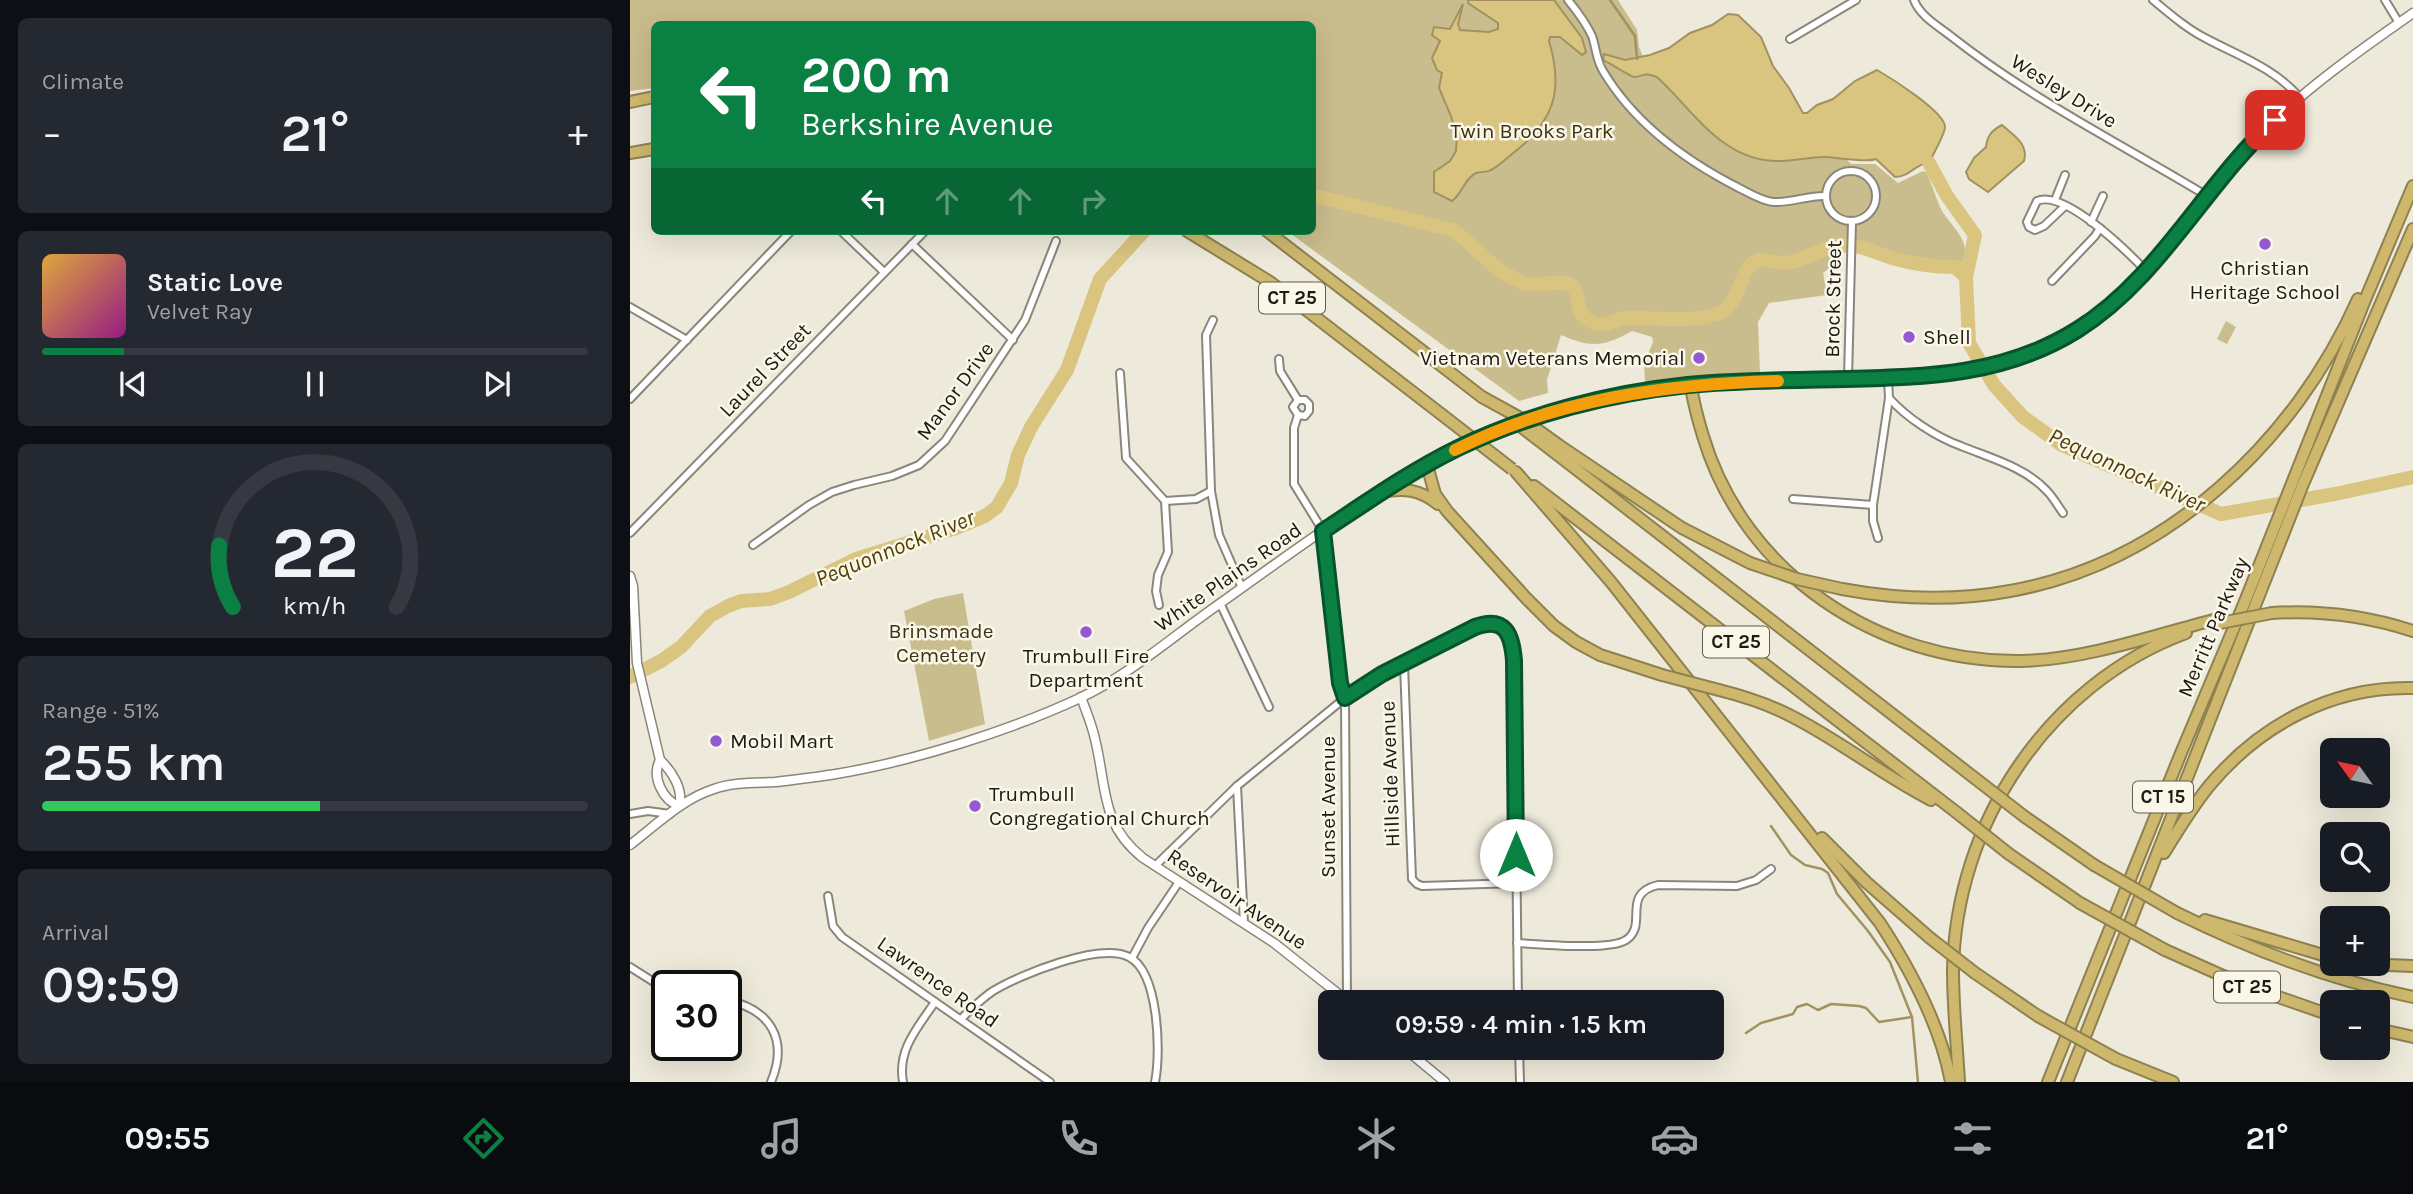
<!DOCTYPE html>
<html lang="en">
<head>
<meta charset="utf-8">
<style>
	:root { --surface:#171b24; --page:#242831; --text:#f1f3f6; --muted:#9ea1a6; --line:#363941; --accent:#0b8043 }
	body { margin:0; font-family:Karla,sans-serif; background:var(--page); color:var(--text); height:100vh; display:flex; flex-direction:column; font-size:26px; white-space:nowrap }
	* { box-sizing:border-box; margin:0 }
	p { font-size:23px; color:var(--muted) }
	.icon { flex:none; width:38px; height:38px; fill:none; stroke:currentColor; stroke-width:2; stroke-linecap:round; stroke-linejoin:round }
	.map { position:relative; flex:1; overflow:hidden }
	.panel { display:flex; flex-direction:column; gap:18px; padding:18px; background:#0d0f14; width:630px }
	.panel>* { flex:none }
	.hud { position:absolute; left:21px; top:21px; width:665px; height:214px; border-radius:10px; box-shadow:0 7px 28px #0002; background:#0b8043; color:#fff; overflow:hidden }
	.needle { width:46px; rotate:303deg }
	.buttons { position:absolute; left:1690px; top:738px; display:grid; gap:14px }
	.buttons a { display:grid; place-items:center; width:70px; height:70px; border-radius:10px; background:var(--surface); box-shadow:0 7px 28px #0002; font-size:35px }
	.speed { position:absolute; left:21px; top:970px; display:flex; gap:14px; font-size:35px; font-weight:700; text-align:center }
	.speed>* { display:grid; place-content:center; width:91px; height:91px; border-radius:50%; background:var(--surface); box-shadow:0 7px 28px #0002; line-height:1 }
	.speed .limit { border:4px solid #111; border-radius:10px; background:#fff; color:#111 }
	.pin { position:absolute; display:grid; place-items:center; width:60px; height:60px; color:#fff; margin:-30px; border-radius:14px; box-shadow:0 4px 10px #0006 }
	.me { position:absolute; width:77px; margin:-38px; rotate:0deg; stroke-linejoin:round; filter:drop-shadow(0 0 5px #0008) }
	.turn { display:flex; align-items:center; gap:24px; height:147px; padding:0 35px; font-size:32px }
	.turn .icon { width:91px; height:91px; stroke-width:2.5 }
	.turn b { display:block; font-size:49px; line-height:60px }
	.lanes { display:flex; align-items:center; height:66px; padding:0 35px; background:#0003; justify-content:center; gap:35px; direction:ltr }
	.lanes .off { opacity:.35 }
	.big { font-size:52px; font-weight:600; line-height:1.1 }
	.panel .tile { flex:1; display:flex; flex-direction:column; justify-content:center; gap:10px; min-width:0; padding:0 24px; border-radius:10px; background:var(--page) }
	.panel .dial { align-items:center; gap:0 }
	.dial svg { height:182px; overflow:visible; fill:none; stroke:var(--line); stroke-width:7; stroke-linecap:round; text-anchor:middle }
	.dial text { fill:var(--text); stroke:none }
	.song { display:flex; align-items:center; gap:21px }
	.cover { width:84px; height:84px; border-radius:10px; background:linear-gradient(135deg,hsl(40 70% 55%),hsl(310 70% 35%)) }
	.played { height:7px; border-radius:4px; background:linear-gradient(90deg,var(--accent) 15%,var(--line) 15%) }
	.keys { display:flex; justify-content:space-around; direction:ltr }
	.heat { display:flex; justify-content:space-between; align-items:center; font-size:38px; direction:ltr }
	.charge { height:10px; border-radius:5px; background:linear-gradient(90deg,#34c759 51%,var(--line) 0) }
	.trip { position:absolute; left:688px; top:990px; width:406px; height:70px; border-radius:10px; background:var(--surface); box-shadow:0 7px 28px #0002; font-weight:600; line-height:70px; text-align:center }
	.tabs { display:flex; height:112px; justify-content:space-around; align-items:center; background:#090b0e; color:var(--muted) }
	.tabs .icon { width:49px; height:49px }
	.tabs .active { color:var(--accent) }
	.tabs b { font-size:32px; color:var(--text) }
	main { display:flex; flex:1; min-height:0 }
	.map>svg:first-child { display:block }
	.green { fill:#c9bc8d }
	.water { fill:#dac580; stroke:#a19260; stroke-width:2 }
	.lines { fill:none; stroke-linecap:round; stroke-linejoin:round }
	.stream { stroke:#a19260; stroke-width:2.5 }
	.river { stroke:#dac580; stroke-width:14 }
	.street-casing { stroke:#8a8679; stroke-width:10 }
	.secondary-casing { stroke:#8a8679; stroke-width:11 }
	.highway-casing { stroke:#8f814f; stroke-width:14 }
	.street { stroke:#fff; stroke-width:6 }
	.secondary { stroke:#fff; stroke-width:8 }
	.highway { stroke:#cdb86e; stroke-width:10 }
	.highway-bridge-casing { stroke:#8f814f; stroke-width:14; stroke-linecap:butt }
	.highway-bridge { stroke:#cdb86e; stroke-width:10 }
	.route-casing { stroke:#07532c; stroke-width:18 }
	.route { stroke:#0b8043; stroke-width:12 }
	.slow { stroke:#f59e0b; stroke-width:12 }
	.poi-dot { fill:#9359d0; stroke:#fbf7e8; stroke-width:2.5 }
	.labels { text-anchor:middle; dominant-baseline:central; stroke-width:5; stroke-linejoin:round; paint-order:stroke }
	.shield { fill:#fbf7e8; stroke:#5f5c54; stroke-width:2 }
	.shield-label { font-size:19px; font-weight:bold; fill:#1c1a15 }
	.street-label { font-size:21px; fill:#1c1a15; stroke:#fbf7e8 }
	.park-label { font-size:21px; fill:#3c3314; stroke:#fbf7e8 }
	.poi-label { font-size:21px; fill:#1c1a15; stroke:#fbf7e8; text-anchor:start }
	.water-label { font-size:23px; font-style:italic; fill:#4f4007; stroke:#fbf7e8 }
</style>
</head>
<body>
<main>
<section class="panel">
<div class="tile"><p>Climate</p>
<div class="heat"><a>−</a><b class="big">21°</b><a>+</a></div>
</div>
<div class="tile">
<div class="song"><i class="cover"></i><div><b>Static Love</b><p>Velvet Ray</p></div></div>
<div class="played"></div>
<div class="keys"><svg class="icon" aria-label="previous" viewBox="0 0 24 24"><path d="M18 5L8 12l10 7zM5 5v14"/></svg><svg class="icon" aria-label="pause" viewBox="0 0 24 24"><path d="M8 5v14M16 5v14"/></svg><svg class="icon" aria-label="next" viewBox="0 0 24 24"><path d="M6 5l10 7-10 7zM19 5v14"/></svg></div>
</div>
<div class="tile dial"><svg viewBox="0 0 100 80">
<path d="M14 69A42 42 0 1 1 86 69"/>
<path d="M14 69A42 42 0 0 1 8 42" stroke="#0b8043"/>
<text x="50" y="56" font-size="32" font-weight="700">22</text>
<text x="50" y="72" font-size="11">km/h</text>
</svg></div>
<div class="tile"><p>Range · 51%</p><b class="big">255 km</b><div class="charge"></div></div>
<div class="tile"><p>Arrival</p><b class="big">09:59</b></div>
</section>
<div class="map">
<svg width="1783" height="1082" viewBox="0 0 1783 1082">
	<rect width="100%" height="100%" fill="#eeeadb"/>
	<!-- green -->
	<g class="green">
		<path d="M 0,0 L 988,0 L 1007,30 L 1009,47 L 1017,67 L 1211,154 L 1221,164 L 1245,164 L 1268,183 L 1293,171 L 1297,173 C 1302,185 1308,205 1314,214 C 1325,230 1340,241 1334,262 L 1323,264 L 1226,250 L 1210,254 L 1208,261 L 1193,273 L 1197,295 L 1139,303 L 1128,322 L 1130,374 L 1058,377 L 1015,383 L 1014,364 L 1023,342 L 1022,337 L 1002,331 C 973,347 962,348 931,335 L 917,380 L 918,393 L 889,401 L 657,231 L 682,231 L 682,24 L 24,24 L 24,88 L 0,91 Z"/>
		<polygon points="1596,321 1606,327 1597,344 1587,339"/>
		<polygon points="333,593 355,724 299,741 274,611 304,599"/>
	</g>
	<!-- water -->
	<g class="water">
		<path d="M 838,0 L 924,0 L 952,38 L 956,52 L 952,55 L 930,37 L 920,37 L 919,41 C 934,91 924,122 882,154 C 876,159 869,166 861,170 C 856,173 851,171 846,173 C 834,179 832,194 822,201 L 804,192 L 804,172 L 820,161 L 826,151 L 827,136 L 821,116 L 809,88 L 812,73 L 807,70 L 802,58 L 810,41 L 802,35 L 804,27 L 820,29 L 833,4 L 828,24 L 830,30 L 859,32 L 868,29 L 868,23 L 838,3 Z"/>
		<path d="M 1098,14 L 1108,15 L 1131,37 L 1143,66 L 1159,88 L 1173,113 L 1177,113 L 1187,105 L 1203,99 L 1225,81 L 1247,70 C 1261,78 1315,112 1315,127 C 1315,134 1303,154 1299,163 C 1286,163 1280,177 1265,177 L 1246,159 C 1237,163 1205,157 1194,157 C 1179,157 1165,161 1151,161 C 1093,163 1064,111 1027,77 C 1012,72 1016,76 1004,77 C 1002,77 978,62 973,60 L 974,54 L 995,60 L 1020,55 L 1039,48 L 1060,33 L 1082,25 Z"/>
		<path d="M 1372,125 C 1383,135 1399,144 1394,161 L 1358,192 L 1339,179 L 1336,172 L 1344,158 L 1356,147 C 1357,136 1362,130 1372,125 Z"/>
	</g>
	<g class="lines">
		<!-- stream -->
		<g class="stream">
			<polyline points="980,0 1005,36 1007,59"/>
			<polyline points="1141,826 1161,855 1175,865 1192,869 1198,873 1207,894 1238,931 1260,962 1282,1017 1288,1082"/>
			<polyline points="1116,1033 1131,1023 1163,1014 1167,1007 1177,1004 1188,1010 1201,1004 1229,1006 1236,1008 1249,1022 1282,1017"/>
		</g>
		<!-- river -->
		<g class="river">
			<polyline points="1299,163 1317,196 1345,235 1336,277 1339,343 1364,385 1393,417 1432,445 1591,514 1705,494 1783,477"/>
			<path d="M 682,195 L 823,230 C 848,247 864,273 894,283 C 907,287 933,279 941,285 C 951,292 945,309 955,318 C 960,322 969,326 975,324 C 982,323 987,319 995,318 C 1025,317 1061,324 1090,313 C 1111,304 1109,264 1130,260 C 1138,259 1147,264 1156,263 C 1175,261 1192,247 1211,245 C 1229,244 1246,253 1262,258 C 1283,264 1303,267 1325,267 L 1336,277"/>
			<polyline points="0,677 31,661 51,647 80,616 98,606 111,601 140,599 159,592 226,559 326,528 355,516 367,507 381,483 388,455 401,427 437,370 470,279 514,231"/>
		</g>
		<!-- street casing -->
		<g class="street-casing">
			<g id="street">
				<path d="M 938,0 C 947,11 956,23 962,36 C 966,47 966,60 973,71 C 1004,123 1056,161 1109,188 C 1119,193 1132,201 1143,202 C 1161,203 1179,195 1196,196"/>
				<path d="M 1284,0 C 1290,16 1308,26 1322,37 C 1401,99 1491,144 1577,196"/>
				<path d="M 1523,0 C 1540,14 1557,29 1577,39 C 1609,56 1646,69 1670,98"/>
				<polyline points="1755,0 1769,23"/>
				<polyline points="1160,39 1226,0"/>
				<circle cx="1221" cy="196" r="25"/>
				<polyline points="1425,200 1435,175"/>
				<path d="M 1435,206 L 1414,226 L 1405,230 L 1399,227 L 1397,222 L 1407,201 C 1434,189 1497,251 1516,271"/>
				<polyline points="1461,222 1473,196"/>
				<polyline points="211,231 254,272"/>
				<polyline points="282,244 383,340"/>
				<polyline points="1422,281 1465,236 1470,228"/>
				<polyline points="0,307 57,340"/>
				<polyline points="583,320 576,335 581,491 589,535 612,588"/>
				<polyline points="649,359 650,371 668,400"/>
				<polyline points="490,373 496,458 535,501"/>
				<polyline points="1218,379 1222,221"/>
				<path d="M 1259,398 C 1277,418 1306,437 1331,446 C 1360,458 1395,467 1417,491 C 1423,497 1428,506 1433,513"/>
				<polyline points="0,399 161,231"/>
				<polyline points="668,415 675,416 679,411 679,404 675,400 668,400 663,407 668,415 664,428 664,484 693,531 710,683 715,698 717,1000"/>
				<polyline points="1163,499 1243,505"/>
				<polyline points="0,533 295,231"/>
				<polyline points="1248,538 1243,521 1243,505 1259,398 1258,379"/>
				<polyline points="123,545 179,505 202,492 224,485 262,476 289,465 315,441 395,320 426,241"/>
				<polyline points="590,603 639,707"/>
				<polyline points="529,605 526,591 528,575 538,552 535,501 566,499 581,491"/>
				<polyline points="774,664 782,879 787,884 792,886 886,883"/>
				<polyline points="607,786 614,923"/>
				<polyline points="0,814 18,811 40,814"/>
				<path d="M 525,866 L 607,786 L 715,698 L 752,674 L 845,627 C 875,615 882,635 884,661 L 888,1003"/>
				<polyline points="198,896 203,926 212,937 420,1082"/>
				<path d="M 887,943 C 910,944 979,951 996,940 C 1019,925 990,894 1028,885 L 1107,886 L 1126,880 L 1141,869"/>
				<polyline points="502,958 518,928 549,882"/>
				<polyline points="0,967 27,984 37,987"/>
				<path d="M 96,1000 C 140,1009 159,1039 141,1082"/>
				<path d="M 331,1019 C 341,1009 351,999 363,991 C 389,975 470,942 499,957 C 529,972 531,1053 525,1082"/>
				<polyline points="889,1048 890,1082"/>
				<path d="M 273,1082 C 267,1050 288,1027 305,1002"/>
			</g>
		</g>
		<!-- secondary casing -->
		<g class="secondary-casing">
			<g id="secondary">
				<path d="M 0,576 L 3,586 L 7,663 L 30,760 C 42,771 54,790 49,806"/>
				<path d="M 451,697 C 456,711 462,725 465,739 C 477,787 470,824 513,858 L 644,943 L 720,1003"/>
				<path d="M 30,760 C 21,777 33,800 49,806"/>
				<path d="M 0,845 C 26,825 52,799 84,789 C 104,782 125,783 145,782 C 165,780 186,777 206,774 C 284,761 379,731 450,698 C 499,675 541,638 585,607 C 663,552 740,493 825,450 C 870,427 921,411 970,399 C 1048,379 1133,381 1214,379 C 1280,378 1343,377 1405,351 C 1514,305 1552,212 1630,134 C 1676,88 1730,50 1783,13"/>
				<polyline points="774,1048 815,1082"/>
			</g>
		</g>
		<!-- highway casing -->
		<g class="highway-casing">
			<g id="highway">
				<polyline points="0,102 24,97"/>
				<polyline points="0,153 24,149"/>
				<polyline points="557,231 640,282 811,414"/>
				<polyline points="637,231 852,397"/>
				<path d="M 1061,385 C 1063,403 1068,419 1073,436 C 1114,574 1249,663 1391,661 C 1454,660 1525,635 1587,619"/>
				<polyline points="930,446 1052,528 1120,563"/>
				<polyline points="924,452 1342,776"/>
				<polyline points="797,465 805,494 817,511 896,598 924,626 946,642 970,655 1032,675"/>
				<path d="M 886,472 L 981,582 L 1250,923 C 1280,969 1311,1027 1321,1082"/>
				<polyline points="904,486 1326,812"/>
				<path d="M 751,492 C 774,488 789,489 808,504"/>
				<path d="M 1212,589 C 1266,599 1326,601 1380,591 C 1537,563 1665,441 1728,299"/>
				<path d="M 1642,613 C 1691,610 1737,616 1783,631"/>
				<path d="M 1089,690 C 1113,696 1138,704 1161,716 C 1209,740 1252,775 1301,800"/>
				<polyline points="1395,817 1464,865"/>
				<polyline points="1192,838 1236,882 1300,938"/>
				<path d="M 1534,853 C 1548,830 1562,807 1579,786 C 1630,725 1702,686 1783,688"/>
				<polyline points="1379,854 1450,903"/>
				<path d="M 1547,913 C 1622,950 1701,980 1783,997"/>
				<polyline points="1575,920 1703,958"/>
				<polyline points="1535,950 1611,984 1703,1016"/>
				<polyline points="1732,964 1783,966"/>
				<polyline points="1345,973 1408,1016"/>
				<polyline points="1748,1029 1783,1037"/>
				<polyline points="1486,1059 1543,1082"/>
				<path d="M 1329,1082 C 1327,1045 1323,1008 1323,971 C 1325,824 1418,684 1556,633"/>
				<polyline points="1418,1082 1551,753 1614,604 1735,300 1783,186"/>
				<polyline points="1437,1082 1673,484 1783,229"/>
			</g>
		</g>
		<!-- street -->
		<use href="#street" class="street"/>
		<!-- secondary -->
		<use href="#secondary" class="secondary"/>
		<!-- highway -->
		<use href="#highway" class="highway"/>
		<!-- highway-bridge casing -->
		<g class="highway-bridge-casing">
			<g id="highway-bridge">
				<polyline points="852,397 894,420 930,446"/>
				<polyline points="811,414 882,469"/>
				<polyline points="885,422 924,452"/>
				<polyline points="1120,563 1167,579 1212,589"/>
				<polyline points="1585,624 1642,613"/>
				<polyline points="1032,675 1089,690"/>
				<polyline points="1342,776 1395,817"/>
				<polyline points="1326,812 1379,854"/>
				<polyline points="1464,865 1547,913"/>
				<polyline points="1450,903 1535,950"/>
				<polyline points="1300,938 1345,973"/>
				<polyline points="1408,1016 1486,1059"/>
			</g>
		</g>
		<!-- highway-bridge -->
		<use href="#highway-bridge" class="highway-bridge"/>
	</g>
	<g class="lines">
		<!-- route casing -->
		<g class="route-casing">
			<path id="route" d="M 886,855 L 884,661 C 882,634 875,616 845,627 L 752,674 L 715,698 L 710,683 L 693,531 C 737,502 781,471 828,448 C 899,414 980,393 1058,385 C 1110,380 1164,380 1216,379 C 1299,377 1375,375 1447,330 C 1530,278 1574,185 1645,120"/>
		</g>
		<!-- route -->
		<use href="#route" class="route"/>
		<!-- slow -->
		<path class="slow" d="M 825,450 C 926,399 1037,384 1148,381"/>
	</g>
	<!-- markers -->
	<g class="poi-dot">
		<circle cx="1635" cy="244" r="7"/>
		<circle cx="1279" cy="337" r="7"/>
		<circle cx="1069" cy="358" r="7"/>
		<circle cx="456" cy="632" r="7"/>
		<circle cx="86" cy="741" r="7"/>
		<circle cx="345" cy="806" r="7"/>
	</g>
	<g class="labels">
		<!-- shield labels -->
		<g class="shield">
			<rect x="629" y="282.5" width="66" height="31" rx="5"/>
			<rect x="1073" y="626.5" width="66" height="31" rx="5"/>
			<rect x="1503" y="781.5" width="60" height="31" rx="5"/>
			<rect x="1584" y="971.5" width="66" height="31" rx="5"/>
		</g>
		<g class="shield-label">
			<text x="662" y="298">CT 25</text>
			<text x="1106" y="642">CT 25</text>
			<text x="1533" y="797">CT 15</text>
			<text x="1617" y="987">CT 25</text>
		</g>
		<!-- street labels -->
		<g class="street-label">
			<text transform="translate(1434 91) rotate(32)">Wesley Drive</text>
			<text transform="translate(1203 299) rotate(-89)">Brock Street</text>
			<text transform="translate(135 370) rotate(-46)">Laurel Street</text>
			<text transform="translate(325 391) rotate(-54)">Manor Drive</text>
			<text transform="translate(598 577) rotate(-35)">White Plains Road</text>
			<text transform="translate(1583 627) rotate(-67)">Merritt Parkway</text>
			<text transform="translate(760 774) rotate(-92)">Hillside Avenue</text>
			<text transform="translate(698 807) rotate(-90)">Sunset Avenue</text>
			<text transform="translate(607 899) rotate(34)">Reservoir Avenue</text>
			<text transform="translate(308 982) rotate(35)">Lawrence Road</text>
		</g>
		<!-- park labels -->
		<g class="park-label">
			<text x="902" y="131">Twin Brooks Park</text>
			<text x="311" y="631">Brinsmade<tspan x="311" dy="24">Cemetery</tspan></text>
		</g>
		<!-- poi labels -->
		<g class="poi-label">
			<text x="1635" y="268" text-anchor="middle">Christian<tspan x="1635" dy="24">Heritage School</tspan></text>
			<text x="1293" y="337">Shell</text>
			<text x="1055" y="358" text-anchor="end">Vietnam Veterans Memorial</text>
			<text x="456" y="656" text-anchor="middle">Trumbull Fire<tspan x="456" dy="24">Department</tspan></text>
			<text x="100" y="741">Mobil Mart</text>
			<text x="359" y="794">Trumbull<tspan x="359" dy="24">Congregational Church</tspan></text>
		</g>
		<!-- water labels -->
		<g class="water-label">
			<text transform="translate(1497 470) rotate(25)">Pequonnock River</text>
			<text transform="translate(265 548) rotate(-22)">Pequonnock River</text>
		</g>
	</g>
</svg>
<div class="buttons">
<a><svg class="needle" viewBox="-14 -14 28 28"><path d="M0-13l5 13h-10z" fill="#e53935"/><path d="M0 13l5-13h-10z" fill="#9ea1a6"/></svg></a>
<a><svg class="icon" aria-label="search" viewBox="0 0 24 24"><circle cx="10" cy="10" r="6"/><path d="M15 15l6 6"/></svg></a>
<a>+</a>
<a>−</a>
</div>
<div class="speed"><div class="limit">30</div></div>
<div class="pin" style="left:1645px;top:120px;background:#d93025"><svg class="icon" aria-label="arrive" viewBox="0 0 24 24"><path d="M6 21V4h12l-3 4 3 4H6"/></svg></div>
<svg class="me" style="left:886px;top:855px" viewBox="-20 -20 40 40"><circle r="19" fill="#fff"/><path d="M0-13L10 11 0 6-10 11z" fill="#0b8043"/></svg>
<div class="trip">09:59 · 4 min · 1.5 km</div>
<div class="hud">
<div class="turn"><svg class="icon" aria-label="left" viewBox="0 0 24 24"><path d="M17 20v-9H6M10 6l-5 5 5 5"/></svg><div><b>200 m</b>Berkshire Avenue</div></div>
<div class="lanes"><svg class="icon" aria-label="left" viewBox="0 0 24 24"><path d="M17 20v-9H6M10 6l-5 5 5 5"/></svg><svg class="icon off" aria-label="ahead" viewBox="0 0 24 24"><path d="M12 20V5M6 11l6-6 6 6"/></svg><svg class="icon off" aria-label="ahead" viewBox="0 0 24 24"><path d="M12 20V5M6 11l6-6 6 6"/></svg><svg class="icon off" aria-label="right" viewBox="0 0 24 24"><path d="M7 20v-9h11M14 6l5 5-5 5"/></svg></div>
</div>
</div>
</main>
<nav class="tabs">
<b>09:55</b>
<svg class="icon active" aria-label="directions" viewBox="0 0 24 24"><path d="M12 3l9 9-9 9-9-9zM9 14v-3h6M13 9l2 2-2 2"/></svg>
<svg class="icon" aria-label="music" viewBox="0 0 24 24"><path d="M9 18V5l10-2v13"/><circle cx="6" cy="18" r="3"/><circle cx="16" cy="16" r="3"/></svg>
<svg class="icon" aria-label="phone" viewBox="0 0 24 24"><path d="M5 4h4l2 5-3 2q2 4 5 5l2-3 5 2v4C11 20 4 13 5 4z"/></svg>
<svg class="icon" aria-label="climate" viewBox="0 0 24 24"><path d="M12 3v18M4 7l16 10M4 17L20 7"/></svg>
<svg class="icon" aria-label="car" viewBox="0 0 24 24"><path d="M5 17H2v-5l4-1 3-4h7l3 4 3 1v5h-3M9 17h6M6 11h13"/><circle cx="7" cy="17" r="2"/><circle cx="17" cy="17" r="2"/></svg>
<svg class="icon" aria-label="filters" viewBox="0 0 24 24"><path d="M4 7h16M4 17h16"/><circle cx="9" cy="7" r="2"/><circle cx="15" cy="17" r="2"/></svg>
<b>21°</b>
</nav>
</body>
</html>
